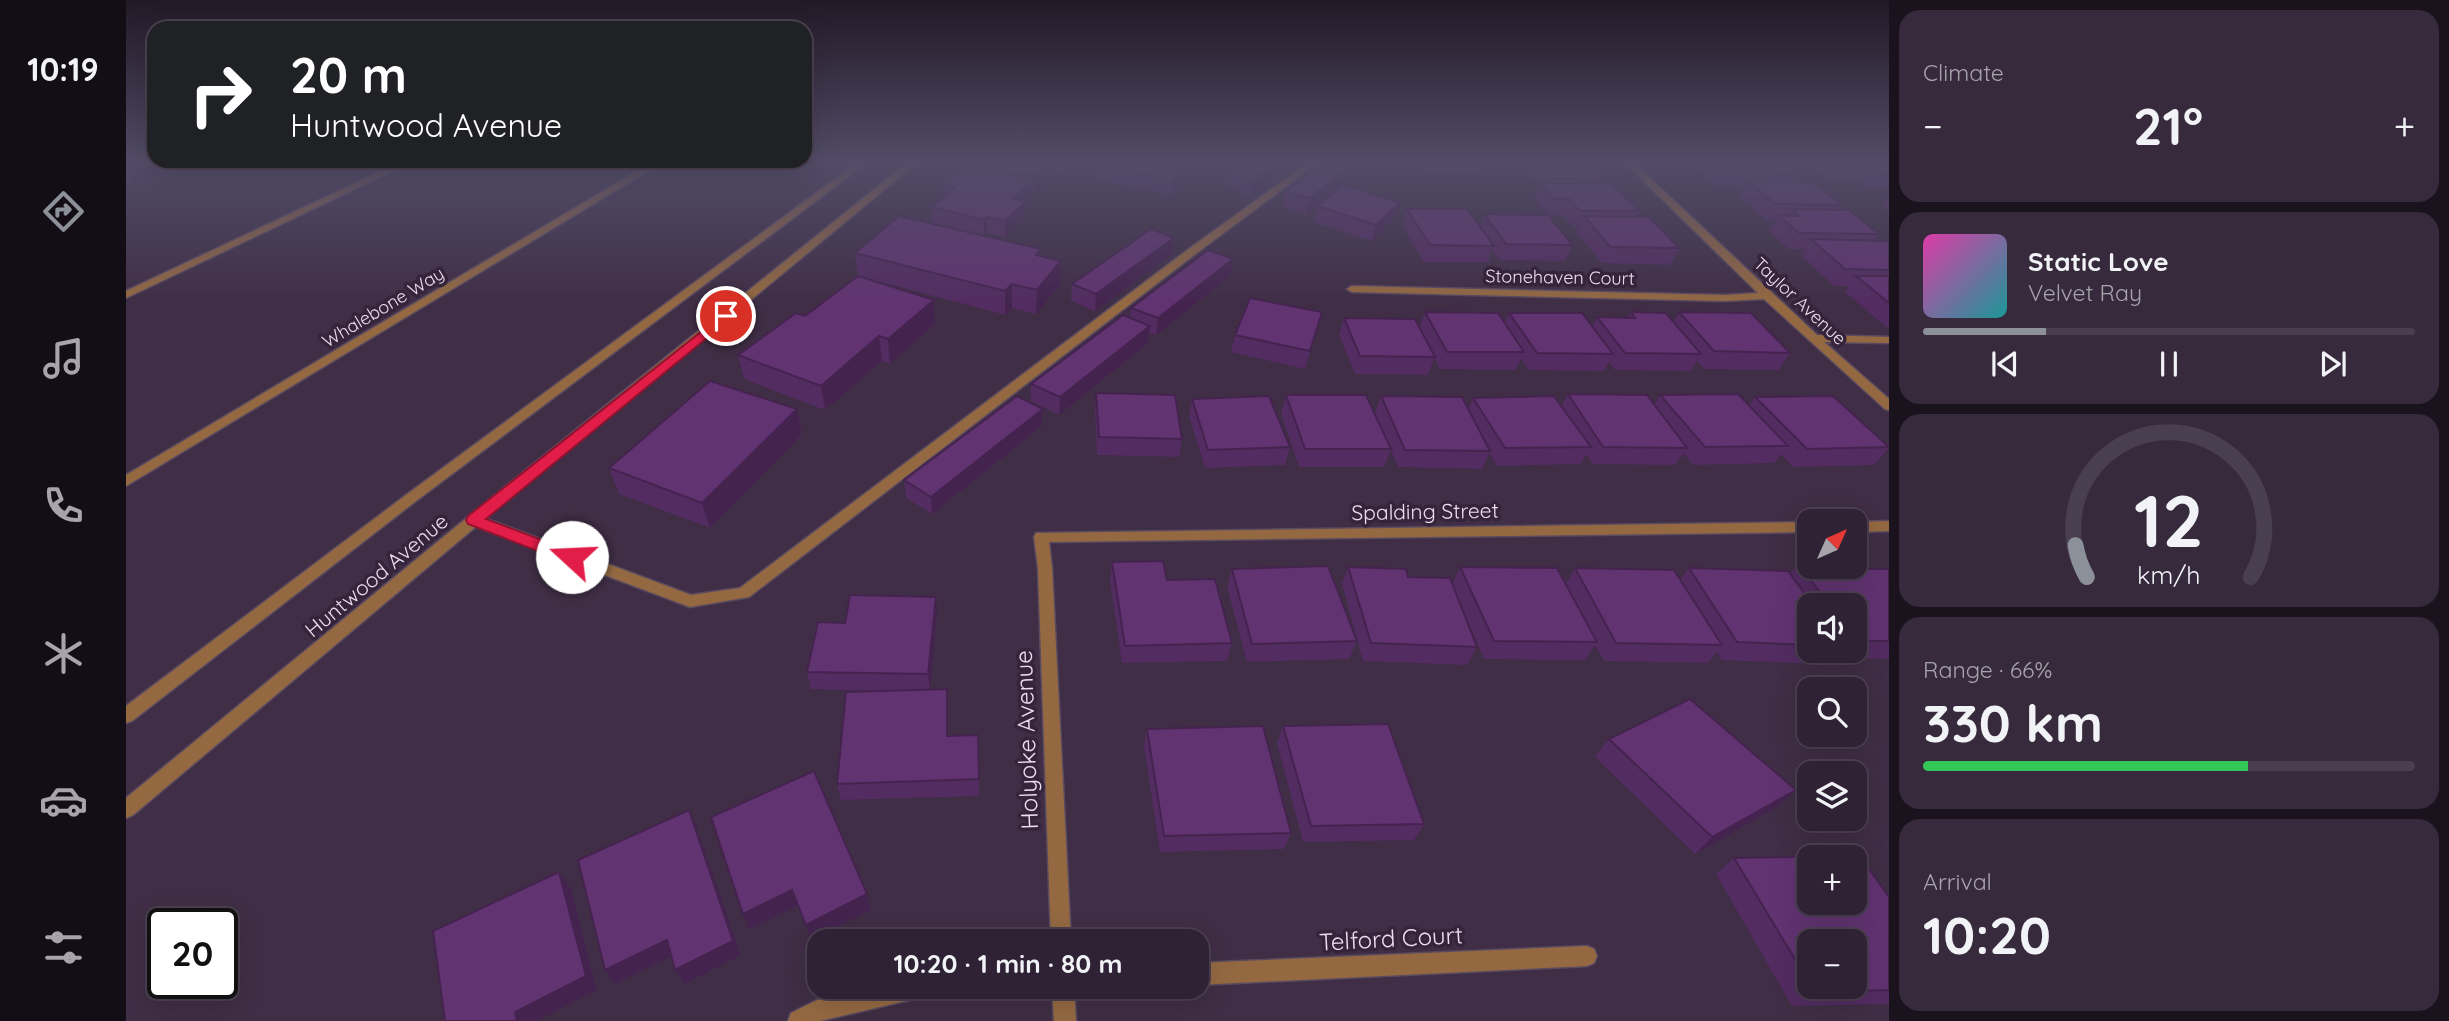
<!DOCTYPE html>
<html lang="en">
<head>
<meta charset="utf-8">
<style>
	:root { --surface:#2f2234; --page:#372a3c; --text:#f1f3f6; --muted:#a7a4ac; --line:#4a3f4f; --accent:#8c9099 }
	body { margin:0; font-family:Quicksand,sans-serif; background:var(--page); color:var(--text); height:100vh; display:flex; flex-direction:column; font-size:26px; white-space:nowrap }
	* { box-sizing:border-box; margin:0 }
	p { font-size:23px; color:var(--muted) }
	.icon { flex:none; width:38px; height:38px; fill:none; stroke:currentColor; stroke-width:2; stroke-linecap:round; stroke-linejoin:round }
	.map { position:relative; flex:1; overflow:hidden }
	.drawer { display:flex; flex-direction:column; gap:10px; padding:10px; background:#1a131d; width:560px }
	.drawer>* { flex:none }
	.top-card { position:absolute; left:21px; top:21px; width:665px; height:147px; border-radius:21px; box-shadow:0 7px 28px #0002,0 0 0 2px var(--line); background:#202124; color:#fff; overflow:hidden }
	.needle { width:46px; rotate:45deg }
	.buttons { position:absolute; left:1671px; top:509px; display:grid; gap:14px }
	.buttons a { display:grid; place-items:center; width:70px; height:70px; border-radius:14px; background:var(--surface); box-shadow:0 7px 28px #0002,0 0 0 2px var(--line); font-size:35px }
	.speed { position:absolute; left:21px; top:908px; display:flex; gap:14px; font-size:35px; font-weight:700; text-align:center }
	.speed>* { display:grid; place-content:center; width:91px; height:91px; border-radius:50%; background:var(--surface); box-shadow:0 7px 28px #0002,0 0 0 2px var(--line); line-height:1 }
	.speed .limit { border:4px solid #111; border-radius:10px; background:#fff; color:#111 }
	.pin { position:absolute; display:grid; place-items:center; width:60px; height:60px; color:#fff; margin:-30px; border:4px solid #fff; border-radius:50%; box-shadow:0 2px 7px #0007 }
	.me { position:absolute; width:77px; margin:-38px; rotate:290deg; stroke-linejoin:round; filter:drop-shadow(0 0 5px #0008) }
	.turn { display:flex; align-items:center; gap:24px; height:147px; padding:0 28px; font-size:32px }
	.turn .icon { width:91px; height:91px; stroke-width:2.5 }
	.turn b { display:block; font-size:49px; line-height:60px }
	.big { font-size:52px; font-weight:700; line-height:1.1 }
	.drawer .widget { flex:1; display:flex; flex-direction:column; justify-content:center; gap:10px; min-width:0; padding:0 24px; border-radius:21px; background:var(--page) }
	.drawer .dial { align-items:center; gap:0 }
	.dial svg { height:182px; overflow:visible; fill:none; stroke:var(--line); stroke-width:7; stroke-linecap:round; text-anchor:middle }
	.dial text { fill:var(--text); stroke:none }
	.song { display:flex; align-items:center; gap:21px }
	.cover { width:84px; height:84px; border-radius:10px; background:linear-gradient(135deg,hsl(320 70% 55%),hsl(180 70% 35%)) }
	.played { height:7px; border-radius:4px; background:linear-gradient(90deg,var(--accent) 25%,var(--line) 25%) }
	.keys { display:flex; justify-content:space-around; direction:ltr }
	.heat { display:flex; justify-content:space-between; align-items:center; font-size:38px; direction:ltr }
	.charge { height:10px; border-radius:5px; background:linear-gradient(90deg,#34c759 66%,var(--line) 0) }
	.trip { position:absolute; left:681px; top:929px; width:402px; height:70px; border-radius:21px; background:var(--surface); box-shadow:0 7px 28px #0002,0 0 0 2px var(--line); font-weight:700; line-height:70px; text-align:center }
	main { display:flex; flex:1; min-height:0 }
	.dock { display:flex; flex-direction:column; width:126px; justify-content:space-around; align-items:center; background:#130e15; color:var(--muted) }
	.dock .icon { width:49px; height:49px }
	.dock .current { color:var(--accent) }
	.dock b { font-size:32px; color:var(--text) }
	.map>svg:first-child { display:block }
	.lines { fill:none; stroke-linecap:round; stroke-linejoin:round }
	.service-casing { stroke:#5a4a60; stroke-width:3 }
	.minor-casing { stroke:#5a4a60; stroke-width:3 }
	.tertiary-casing { stroke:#5a4a60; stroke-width:3 }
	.service { fill:#946942; fill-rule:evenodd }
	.minor { fill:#946942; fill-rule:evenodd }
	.tertiary { fill:#946942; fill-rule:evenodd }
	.wall { fill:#532c61; fill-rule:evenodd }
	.shaded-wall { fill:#44244f }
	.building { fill:#613371; stroke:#44244f; stroke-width:2; fill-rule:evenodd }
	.route { fill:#e11d48; stroke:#92132f; stroke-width:2 }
	.labels { text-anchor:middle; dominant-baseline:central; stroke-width:7; stroke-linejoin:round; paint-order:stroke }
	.far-street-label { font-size:18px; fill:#eadfee; stroke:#35243b }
	.street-label { font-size:21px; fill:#eadfee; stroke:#35243b }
	.near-street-label { font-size:24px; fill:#eadfee; stroke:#35243b }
</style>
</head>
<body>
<main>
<nav class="dock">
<b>10:19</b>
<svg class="icon current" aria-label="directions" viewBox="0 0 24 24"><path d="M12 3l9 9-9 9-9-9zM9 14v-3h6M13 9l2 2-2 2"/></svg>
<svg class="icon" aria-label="music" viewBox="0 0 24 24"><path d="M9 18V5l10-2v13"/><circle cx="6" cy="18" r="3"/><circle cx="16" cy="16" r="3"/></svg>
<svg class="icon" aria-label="phone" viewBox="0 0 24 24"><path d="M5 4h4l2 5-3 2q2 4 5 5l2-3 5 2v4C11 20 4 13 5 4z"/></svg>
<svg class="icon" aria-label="climate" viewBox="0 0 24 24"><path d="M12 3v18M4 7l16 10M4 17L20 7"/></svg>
<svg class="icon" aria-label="car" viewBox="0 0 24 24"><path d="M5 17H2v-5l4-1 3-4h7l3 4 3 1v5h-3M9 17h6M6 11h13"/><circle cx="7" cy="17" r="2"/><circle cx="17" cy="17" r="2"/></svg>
<svg class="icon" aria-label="filters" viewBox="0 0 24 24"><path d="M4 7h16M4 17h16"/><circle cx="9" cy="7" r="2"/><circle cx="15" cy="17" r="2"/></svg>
</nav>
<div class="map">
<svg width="1763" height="1021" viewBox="0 0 1763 1021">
	<rect width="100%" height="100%" fill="#3f2e45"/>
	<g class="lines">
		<!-- service casing -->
		<g class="service-casing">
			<polygon id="service" points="1183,162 1193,162 1072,252 623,597 564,607 343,524 341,520 343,516 353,516 565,595 614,588 1064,248"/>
		</g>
		<!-- minor casing -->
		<g class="minor-casing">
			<g id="minor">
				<polygon points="274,162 286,162 0,298 0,291"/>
				<polygon points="526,162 537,162 0,486 0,475"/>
				<polygon points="1498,162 1507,162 1691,335 1763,337 1763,343 1698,342 1763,399 1763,410 1759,409 1638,299 1599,301 1226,292 1221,289 1226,286 1599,295 1632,293"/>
				<polygon points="1763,521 1763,531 1729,532 1729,522"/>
				<polygon points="1684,522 1684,532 923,542 926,568 945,942 925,942 912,568 908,537 910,533"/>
				<polygon points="1461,946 1468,949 1471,956 1468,963 1461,966 1071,985 1071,963"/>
				<polygon points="747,987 815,987 812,995 804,998 792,998 694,1021 662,1021 665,1013 691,1000"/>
				<polygon points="926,987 948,987 950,1021 928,1021"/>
			</g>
		</g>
		<!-- tertiary casing -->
		<g class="tertiary-casing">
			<g id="tertiary">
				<polygon points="732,162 742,162 290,501 6,721 0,723 0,706 280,495"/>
				<polygon points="782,162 792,162 353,524 7,815 0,818 0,798 343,516"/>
			</g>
		</g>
		<!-- service -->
		<use href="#service" class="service"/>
		<!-- minor -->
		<use href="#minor" class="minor"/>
		<!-- tertiary -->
		<use href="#tertiary" class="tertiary"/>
	</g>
	<!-- wall -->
	<g class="wall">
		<polygon points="0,162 47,166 6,182 0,180"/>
		<polygon points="844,162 950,162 937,175 928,174 909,193 905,192 905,197 900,202 899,217 879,237 861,233 858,236 915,256 935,261 934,285 910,314 886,308 879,315 740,278 809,324 764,364 756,361 699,410 618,379 612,355 679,316 732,276 729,253 806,223 805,207 817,197 817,185 843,167 843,163"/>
		<polygon points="1046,162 1045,169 1054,171 1052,186 1045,195 971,180 972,164"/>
		<polygon points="1120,162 1171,162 1124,195 1102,188 1105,172"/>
		<polygon points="1197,162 1245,162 1241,165 1235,163 1233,171 1180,214 1156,207 1160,191"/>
		<polygon points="1291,162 1358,162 1354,174 1299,173"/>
		<polygon points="1389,162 1463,162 1479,180 1477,184 1514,211 1511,217 1553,248 1544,265 1476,263 1450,232 1453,227 1447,227 1436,215 1422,215 1446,245 1439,261 1373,260 1366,250 1362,262 1298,262 1276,225 1281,209 1354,226 1358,214 1422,215 1408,199 1414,185 1401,169 1403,165 1391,165"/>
		<polygon points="1570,162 1660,162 1672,172 1666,182 1716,205 1713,210 1753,234 1748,241 1763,241 1763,327 1760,327 1719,292 1723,286 1708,286 1675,256 1679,249 1663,249 1643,231 1650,220 1640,220 1614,197 1620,187 1591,186 1568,166"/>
		<polygon points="1675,162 1763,162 1763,188 1741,188 1731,180 1704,180 1688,168 1690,165 1678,165"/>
		<polygon points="1763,195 1763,212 1755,206"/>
		<polygon points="1274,203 1269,219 1246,241 1187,222 1191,206"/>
		<polygon points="1048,238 1046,254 969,311 945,301 946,284"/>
		<polygon points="1107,259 1104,276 1030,335 1024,333 1022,343 933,415 905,401 905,384 1004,318 1005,308"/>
		<polygon points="1299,312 1379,323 1383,313 1466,327 1471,317 1502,318 1505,312 1548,322 1553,312 1664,353 1653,370 1578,369 1571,361 1565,371 1489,370 1483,362 1478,371 1403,370 1395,359 1390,370 1314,369 1308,358 1302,375 1229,374 1213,335 1218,318 1293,328"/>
		<polygon points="1191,329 1179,369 1105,352 1109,335"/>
		<polygon points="970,393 1056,439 1053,457 971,455 969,411"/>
		<polygon points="1442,394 1528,405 1534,395 1623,405 1629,397 1763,448 1748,465 1667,467 1655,454 1648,463 1567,465 1557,453 1549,465 1467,464 1460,454 1455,464 1371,466 1363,453 1356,469 1272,467 1265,450 1258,467 1173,467 1155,413 1160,395 1257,432 1249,414 1255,396 1342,410 1347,398 1435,407"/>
		<polygon points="1066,399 1164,447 1159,465 1079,468 1063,416"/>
		<polygon points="671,409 676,434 584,528 493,494 483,468"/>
		<polygon points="916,426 806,514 780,498 778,480"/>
		<polygon points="986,562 1041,580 1106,643 1101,661 996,663 984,580"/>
		<path d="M 1672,564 L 1712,569 L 1763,569 L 1763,659 L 1715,658 L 1711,653 L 1700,664 L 1596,660 L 1591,652 L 1582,663 L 1478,661 L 1469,645 L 1459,660 L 1358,659 L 1333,600 L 1351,647 L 1341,665 L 1237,661 L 1216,584 L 1222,567 L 1326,584 L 1334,567 L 1440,584 L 1449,568 L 1554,580 L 1563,568 L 1664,574 ZM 1684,606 L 1729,606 L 1729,651 L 1684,651 Z"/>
		<polygon points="1106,569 1231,641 1223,659 1121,662 1101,587"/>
		<polygon points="811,614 804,689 821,689 822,706 822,736 852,735 853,796 715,800 711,784 755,691 685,689 681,672 719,623"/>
		<polygon points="1157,726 1298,824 1288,840 1177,842 1151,743"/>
		<polygon points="1021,729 1165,833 1158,849 1034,852 1018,746"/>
		<polygon points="1483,739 1670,790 1651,807 1569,854 1469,757"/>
		<path d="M 1608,858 L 1763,897 L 1763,1004 L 1666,1006 L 1590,874 ZM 1684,942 L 1729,987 L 1684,987 Z"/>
	</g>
	<!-- shaded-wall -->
	<g class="shaded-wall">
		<polygon points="6,162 45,162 47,166 6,182 0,172 0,165"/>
		<polygon points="925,162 929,162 928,174 909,193 909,177"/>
		<polygon points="938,162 950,162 937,175"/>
		<polygon points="1041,162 1046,162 1045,171 1037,167"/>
		<polygon points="1153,162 1171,162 1124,195 1127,180"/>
		<polygon points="1229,162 1235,162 1233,171 1180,214 1184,198"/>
		<polygon points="1054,171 1052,186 1045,195 1047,180"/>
		<polygon points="906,181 905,197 900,202 899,217 879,237 879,221 887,199"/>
		<polygon points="1274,203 1269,219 1246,241 1250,225"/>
		<polygon points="861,217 861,233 858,236 858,220"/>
		<polygon points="1048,238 1046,254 969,311 970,294"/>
		<polygon points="1107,259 1104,276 1030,335 1032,318"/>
		<polygon points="935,261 934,285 910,314 911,290"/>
		<polygon points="886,284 886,308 879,315 879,291"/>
		<polygon points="808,300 809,324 764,364 762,339"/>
		<polygon points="1024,326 1022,343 933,415 934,397"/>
		<polygon points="753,336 756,361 699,410 695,386"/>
		<polygon points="671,409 676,434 584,528 576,503"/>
		<polygon points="917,409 916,426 806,514 805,497"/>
		<polygon points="810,597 811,614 804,692 802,674"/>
		<polygon points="821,689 822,706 822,753 821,736"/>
		<polygon points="1670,790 1651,807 1569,854 1586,837"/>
		<polygon points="563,810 570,826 615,955 558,984 549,970"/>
		<polygon points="433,872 445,888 471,990 411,1021 391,1021 389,1012"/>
		<polygon points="666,890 672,906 623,929 617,914"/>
		<polygon points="741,894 745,910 685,940 680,925"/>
		<polygon points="541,940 550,954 489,984 479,970"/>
	</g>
	<!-- building -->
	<g class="building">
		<polygon points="844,162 925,162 909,177 843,163"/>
		<polygon points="974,162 1041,162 1037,167 1054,171 1047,180 972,164"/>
		<polygon points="1120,162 1153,162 1127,180 1105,172"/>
		<polygon points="1197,162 1229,162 1184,198 1160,191"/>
		<polygon points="1414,162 1463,162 1479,180 1428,179"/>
		<polygon points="1589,162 1660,162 1672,172 1599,171"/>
		<polygon points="1710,162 1763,162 1763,173 1751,172 1741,165 1714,165"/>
		<polygon points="839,166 906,181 887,199 900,201 879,221 861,217 858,220 805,207 829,187 817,185"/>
		<polygon points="1623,181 1687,182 1716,205 1649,204"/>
		<polygon points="1414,183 1486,184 1514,211 1454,211 1443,199 1428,199"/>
		<polygon points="1217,185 1274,203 1250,225 1191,206"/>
		<polygon points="1281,209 1341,209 1368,246 1304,245"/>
		<polygon points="1666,209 1723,210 1753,234 1673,233 1652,215 1674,216"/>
		<polygon points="1358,214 1422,215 1446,245 1380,244"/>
		<polygon points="773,216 915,249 910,255 935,261 911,290 886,284 879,291 729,253"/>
		<polygon points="1458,216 1523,217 1553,248 1484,247"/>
		<polygon points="1025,229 1048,238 970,294 946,284"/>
		<polygon points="1685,239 1763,241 1763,270 1719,269"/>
		<polygon points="1082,250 1107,259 1032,318 1005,308"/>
		<polygon points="732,276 808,300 762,339 753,336 695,386 612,355 670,313 679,316"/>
		<polygon points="1730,276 1763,276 1763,303"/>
		<polygon points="1124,298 1196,312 1184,351 1109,335"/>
		<polygon points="1299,312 1372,313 1398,352 1321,352"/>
		<polygon points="1505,312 1540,313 1575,354 1499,353 1471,317 1509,318"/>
		<polygon points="1553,312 1625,313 1664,353 1588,351"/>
		<polygon points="1383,313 1456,313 1487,354 1411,353"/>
		<polygon points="997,315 1024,326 934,397 905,384"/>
		<polygon points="1218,318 1289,319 1309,357 1234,356"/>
		<polygon points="584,381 671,409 576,503 483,468"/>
		<polygon points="970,393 1049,395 1056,439 973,437"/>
		<polygon points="1442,394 1521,395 1561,448 1477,447"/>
		<polygon points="1612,394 1662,446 1579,447 1534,395"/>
		<polygon points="1160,395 1240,395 1265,449 1179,449"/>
		<polygon points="891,396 917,409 805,497 778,480"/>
		<polygon points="1143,396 1164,447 1082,450 1066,399"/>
		<polygon points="1255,396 1336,397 1364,451 1279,450"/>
		<polygon points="1428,396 1465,447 1379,448 1347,398"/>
		<polygon points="1707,396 1763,447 1681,449 1629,397"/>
		<polygon points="1037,561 1041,580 1089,579 1106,643 999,646 986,562"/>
		<polygon points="1672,564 1684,565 1684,567 1710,567 1712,569 1763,569 1763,641 1733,641 1729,636 1729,606 1705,606"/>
		<polygon points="1202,566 1231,641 1126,644 1106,569"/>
		<polygon points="1222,567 1280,569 1282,577 1324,578 1351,647 1245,643"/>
		<polygon points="1334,567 1431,568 1471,642 1368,641"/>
		<polygon points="1449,568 1548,570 1596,645 1490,643"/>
		<polygon points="1563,568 1662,571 1688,606 1684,606 1684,645 1611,642"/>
		<polygon points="724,595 810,597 802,674 681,672 692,622 719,623"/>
		<polygon points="821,689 821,736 852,735 853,779 711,784 720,692"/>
		<polygon points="1564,699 1670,790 1586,837 1483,739"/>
		<polygon points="1262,724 1298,824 1185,826 1157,726"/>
		<polygon points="1137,726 1165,833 1038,836 1021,729"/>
		<polygon points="688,771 741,894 680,925 666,890 617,914 585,817"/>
		<polygon points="563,810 607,941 549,970 541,940 479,970 452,860"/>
		<path d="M 1734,856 L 1763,897 L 1763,990 L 1689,992 L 1685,987 L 1729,987 L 1729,942 L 1684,942 L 1684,984 L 1608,858 ZM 1684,858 L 1729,858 L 1729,903 L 1684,903 Z"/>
		<polygon points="433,872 460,976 389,1012 391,1021 319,1021 307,931"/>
	</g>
	<!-- sky -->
	<linearGradient id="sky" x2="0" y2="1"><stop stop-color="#231926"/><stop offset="0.53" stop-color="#524c68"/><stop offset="1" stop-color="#524c68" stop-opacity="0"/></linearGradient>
	<rect width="1763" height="305" fill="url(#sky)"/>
	<!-- route -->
	<polygon class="route" points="600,312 606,316 604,319 360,519 451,553 454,557 451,562 440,562 342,524 340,520 342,516"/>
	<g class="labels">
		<!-- far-street labels -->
		<g class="far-street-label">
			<text transform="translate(1434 277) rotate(1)">Stonehaven Court</text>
			<text transform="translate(1674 301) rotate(43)">Taylor Avenue</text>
			<text transform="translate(257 307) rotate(-31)">Whalebone Way</text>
		</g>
		<!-- street labels -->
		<g class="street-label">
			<text transform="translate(1299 511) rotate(-1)">Spalding Street</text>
			<text transform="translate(250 575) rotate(-40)">Huntwood Avenue</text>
		</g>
		<!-- near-street labels -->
		<g class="near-street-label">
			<text transform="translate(900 740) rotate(-92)">Holyoke Avenue</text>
			<text transform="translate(1265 938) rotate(-3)">Telford Court</text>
		</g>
	</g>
</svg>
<div class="buttons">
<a><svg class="needle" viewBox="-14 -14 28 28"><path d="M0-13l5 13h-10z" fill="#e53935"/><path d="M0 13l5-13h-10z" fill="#a7a4ac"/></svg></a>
<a><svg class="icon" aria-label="sound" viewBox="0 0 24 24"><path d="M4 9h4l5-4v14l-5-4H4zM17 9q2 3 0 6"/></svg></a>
<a><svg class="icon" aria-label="search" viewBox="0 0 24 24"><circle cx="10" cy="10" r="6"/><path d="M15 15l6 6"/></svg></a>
<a><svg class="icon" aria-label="layers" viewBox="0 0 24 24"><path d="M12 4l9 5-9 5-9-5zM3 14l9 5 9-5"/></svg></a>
<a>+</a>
<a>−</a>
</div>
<div class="speed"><div class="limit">20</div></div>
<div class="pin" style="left:600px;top:316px;background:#d93025"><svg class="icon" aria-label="arrive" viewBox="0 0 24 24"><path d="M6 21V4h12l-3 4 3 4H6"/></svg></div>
<svg class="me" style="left:446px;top:557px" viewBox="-20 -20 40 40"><circle r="19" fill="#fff"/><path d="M0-13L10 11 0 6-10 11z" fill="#e11d48"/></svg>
<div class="trip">10:20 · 1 min · 80 m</div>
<div class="top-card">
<div class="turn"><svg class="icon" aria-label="right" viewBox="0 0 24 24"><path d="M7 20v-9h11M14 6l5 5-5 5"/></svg><div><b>20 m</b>Huntwood Avenue</div></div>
</div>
</div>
<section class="drawer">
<div class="widget"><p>Climate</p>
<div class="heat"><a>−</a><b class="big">21°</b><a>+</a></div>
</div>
<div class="widget">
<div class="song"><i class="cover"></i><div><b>Static Love</b><p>Velvet Ray</p></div></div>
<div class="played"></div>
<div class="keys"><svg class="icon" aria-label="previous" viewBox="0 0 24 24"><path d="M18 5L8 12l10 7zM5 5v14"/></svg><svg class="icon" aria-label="pause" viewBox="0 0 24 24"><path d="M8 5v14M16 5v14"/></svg><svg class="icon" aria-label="next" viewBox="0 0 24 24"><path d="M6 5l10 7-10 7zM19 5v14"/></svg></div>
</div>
<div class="widget dial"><svg viewBox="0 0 100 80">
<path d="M14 69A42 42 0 1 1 86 69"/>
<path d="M14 69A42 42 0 0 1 9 55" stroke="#8c9099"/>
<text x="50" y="56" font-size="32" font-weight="700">12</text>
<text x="50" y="72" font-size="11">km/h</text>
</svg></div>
<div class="widget"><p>Range · 66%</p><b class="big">330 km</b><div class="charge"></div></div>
<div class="widget"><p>Arrival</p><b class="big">10:20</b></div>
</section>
</main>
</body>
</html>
